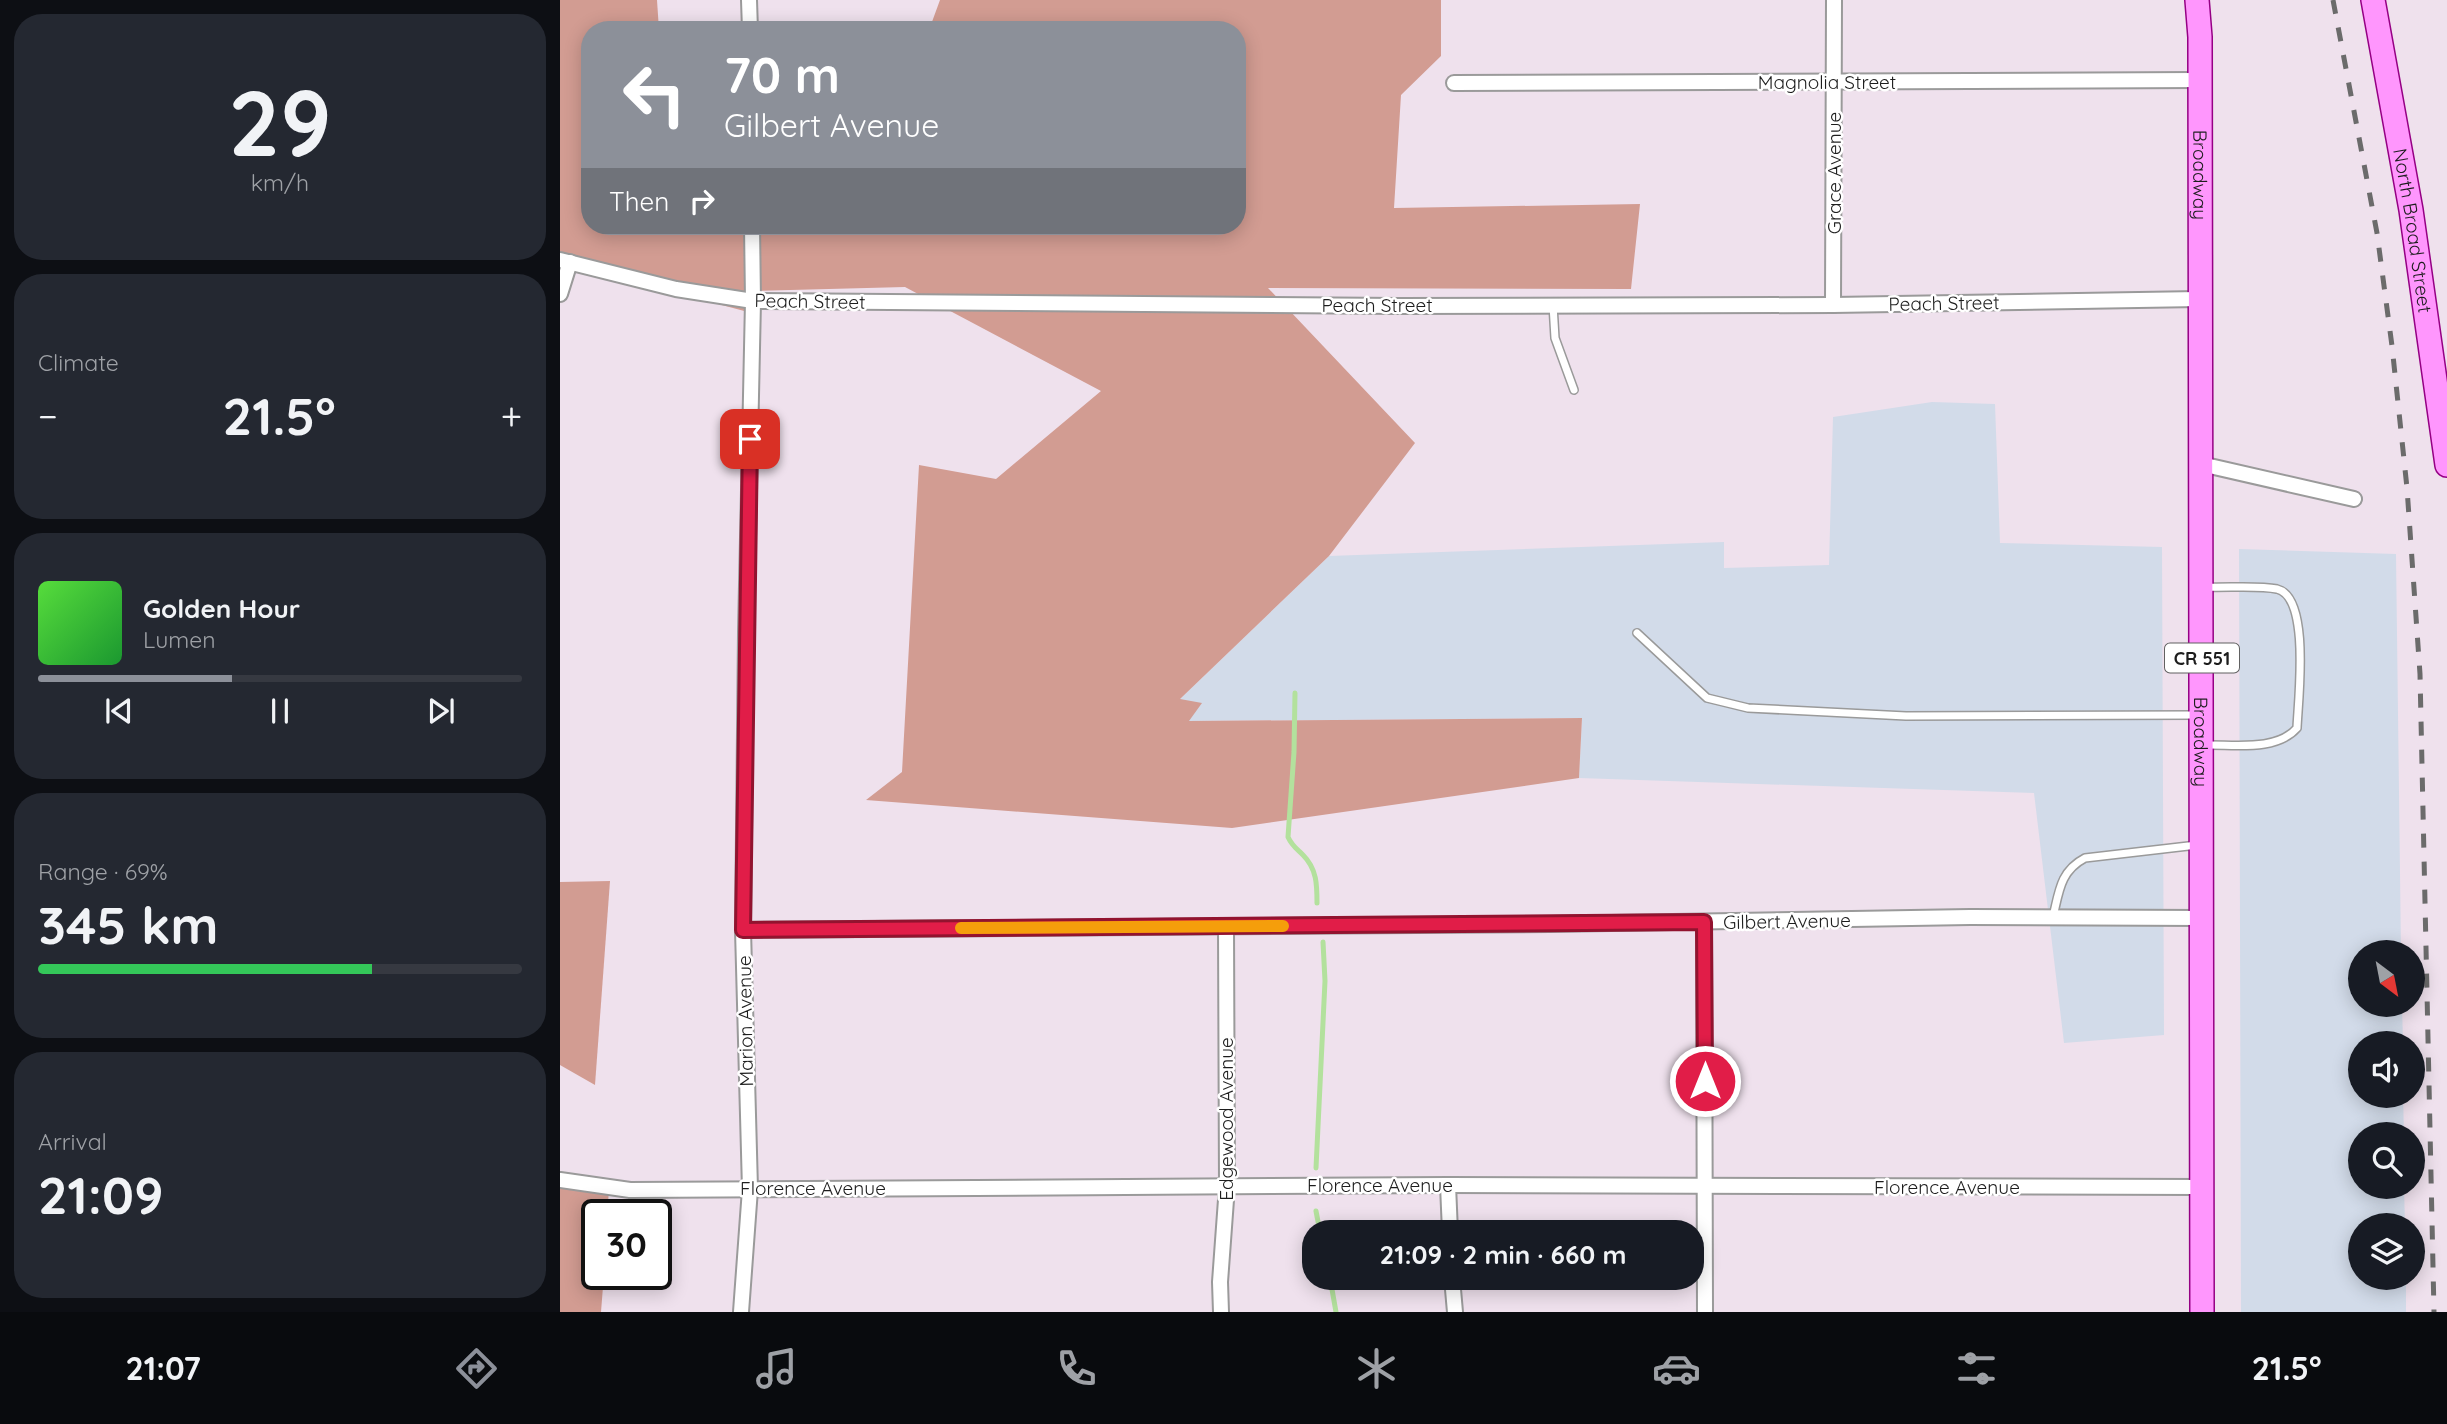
<!DOCTYPE html>
<html lang="en">
<head>
<meta charset="utf-8">
<style>
	:root { --surface:#171b24; --page:#242831; --text:#f1f3f6; --muted:#9ea1a6; --line:#363941; --accent:#8c9099 }
	body { margin:0; font-family:Quicksand,sans-serif; background:var(--page); color:var(--text); height:100vh; display:flex; flex-direction:column; font-size:26px; white-space:nowrap }
	* { box-sizing:border-box; margin:0 }
	p { font-size:23px; color:var(--muted) }
	.icon { flex:none; width:38px; height:38px; fill:none; stroke:currentColor; stroke-width:2; stroke-linecap:round; stroke-linejoin:round }
	.map { position:relative; flex:1; overflow:hidden }
	.sheet { display:flex; flex-direction:column; gap:14px; padding:14px; background:#0d0f14; width:560px }
	.sheet>* { flex:none }
	.top-card { position:absolute; left:21px; top:21px; width:665px; height:214px; border-radius:28px; box-shadow:0 4px 18px #0003; background:#8c9099; color:#fff; overflow:hidden }
	.needle { width:46px; rotate:148deg }
	.tools { position:absolute; left:1788px; top:940px; display:grid; gap:14px }
	.tools a { display:grid; place-items:center; width:77px; height:77px; border-radius:50%; background:var(--surface); box-shadow:0 4px 18px #0003; font-size:35px }
	.speed { position:absolute; left:21px; top:1199px; display:flex; gap:14px; font-size:35px; font-weight:700; text-align:center }
	.speed>* { display:grid; place-content:center; width:91px; height:91px; border-radius:50%; background:var(--surface); box-shadow:0 4px 18px #0003; line-height:1 }
	.speed .limit { border:4px solid #111; border-radius:10px; background:#fff; color:#111 }
	.pin { position:absolute; display:grid; place-items:center; width:60px; height:60px; color:#fff; margin:-30px; border-radius:14px; box-shadow:0 4px 10px #0006 }
	.me { position:absolute; width:77px; margin:-38px; rotate:0deg; stroke-linejoin:round; filter:drop-shadow(0 0 5px #0008) }
	.turn { display:flex; align-items:center; gap:24px; height:147px; padding:0 28px; font-size:32px }
	.turn .icon { width:91px; height:91px; stroke-width:2.5 }
	.turn b { display:block; font-size:49px; line-height:60px }
	.then { display:flex; align-items:center; height:66px; padding:0 28px; background:#0003; gap:14px; font-size:26px }
	.big { font-size:52px; font-weight:800; line-height:1.1 }
	.sheet .widget { flex:1; display:flex; flex-direction:column; justify-content:center; gap:10px; min-width:0; padding:0 24px; border-radius:28px; background:var(--page) }
	.sheet .dial { align-items:center; gap:0 }
	.dial b { font-size:91px; line-height:1 }
	.song { display:flex; align-items:center; gap:21px }
	.cover { width:84px; height:84px; border-radius:10px; background:linear-gradient(135deg,hsl(110 70% 55%),hsl(130 70% 35%)) }
	.played { height:7px; border-radius:4px; background:linear-gradient(90deg,var(--accent) 40%,var(--line) 40%) }
	.keys { display:flex; justify-content:space-around; direction:ltr }
	.heat { display:flex; justify-content:space-between; align-items:center; font-size:38px; direction:ltr }
	.charge { height:10px; border-radius:5px; background:linear-gradient(90deg,#34c759 69%,var(--line) 0) }
	.trip { position:absolute; left:742px; top:1220px; width:402px; height:70px; border-radius:28px; background:var(--surface); box-shadow:0 4px 18px #0003; font-weight:800; line-height:70px; text-align:center }
	.dock { display:flex; height:112px; justify-content:space-around; align-items:center; background:#090b0e; color:var(--muted) }
	.dock .icon { width:49px; height:49px }
	.dock .on { color:var(--accent) }
	.dock b { font-size:32px; color:var(--text) }
	main { display:flex; flex:1; min-height:0 }
	.map>svg:first-child { display:block }
	.industrial { fill:#d2dbe9 }
	.forest { fill:#d29c92 }
	.lines { fill:none; stroke-linecap:round; stroke-linejoin:round }
	.stream { stroke:#b3e19d; stroke-width:5 }
	.service-casing { stroke:#9a9a9a; stroke-width:10 }
	.minor-casing { stroke:#9a9a9a; stroke-width:18 }
	.primary-casing { stroke:#950084; stroke-width:26 }
	.service { stroke:#fff; stroke-width:7 }
	.minor { stroke:#fff; stroke-width:14 }
	.primary { stroke:#ff96fd; stroke-width:23 }
	.rail { stroke:#6b6b6b; stroke-width:5; stroke-dasharray:14 14; stroke-linecap:butt }
	.route-casing { stroke:#92132f; stroke-width:18 }
	.route { stroke:#e11d48; stroke-width:12 }
	.slow { stroke:#f59e0b; stroke-width:12 }
	.labels { text-anchor:middle; dominant-baseline:central; stroke-width:5; stroke-linejoin:round; paint-order:stroke }
	.shield { fill:#fff; stroke:#616161; stroke-width:2 }
	.shield-label { font-size:18px; font-weight:bold; fill:#1d1d1d }
	.street-label { font-size:19px; fill:#1d1d1d; stroke:#fff }
</style>
</head>
<body>
<main>
<section class="sheet">
<div class="widget dial"><b>29</b><p>km/h</p></div>
<div class="widget"><p>Climate</p>
<div class="heat"><a>−</a><b class="big">21.5°</b><a>+</a></div>
</div>
<div class="widget">
<div class="song"><i class="cover"></i><div><b>Golden Hour</b><p>Lumen</p></div></div>
<div class="played"></div>
<div class="keys"><svg class="icon" aria-label="previous" viewBox="0 0 24 24"><path d="M18 5L8 12l10 7zM5 5v14"/></svg><svg class="icon" aria-label="pause" viewBox="0 0 24 24"><path d="M8 5v14M16 5v14"/></svg><svg class="icon" aria-label="next" viewBox="0 0 24 24"><path d="M6 5l10 7-10 7zM19 5v14"/></svg></div>
</div>
<div class="widget"><p>Range · 69%</p><b class="big">345 km</b><div class="charge"></div></div>
<div class="widget"><p>Arrival</p><b class="big">21:09</b></div>
</section>
<div class="map">
<svg width="1887" height="1312" viewBox="0 0 1887 1312">
	<rect width="100%" height="100%" fill="#efe1ed"/>
	<!-- industrial -->
	<g class="industrial">
		<polygon points="1372,402 1435,404 1440,543 1602,547 1604,1035 1504,1043 1474,793 1019,778 1022,718 628,721 620,699 769,556 1164,542 1164,568 1269,565 1273,417"/>
		<polygon points="1679,549 1836,554 1841,952 1801,952 1801,1004 1842,1005 1843,1043 1801,1043 1801,1096 1843,1096 1844,1134 1801,1134 1801,1186 1844,1187 1845,1225 1801,1225 1801,1278 1846,1278 1846,1312 1681,1312"/>
	</g>
	<!-- forest -->
	<g class="forest">
		<polygon points="0,0 97,0 99,30 30,30 30,226 677,226 677,30 369,30 380,0 881,0 881,56 841,95 834,208 1080,204 1071,289 708,288 855,443 769,556 620,699 642,703 629,721 1022,718 1019,778 672,828 306,800 342,772 359,465 436,479 541,391 345,287 191,291 188,312 0,262"/>
		<polygon points="50,881 35,1085 0,1065 0,882"/>
		<polygon points="0,1179 49,1191 47,1214 37,1214 37,1274 44,1274 41,1312 0,1312"/>
	</g>
	<g class="lines">
		<!-- stream -->
		<g class="stream">
			<path d="M 735,693 L 734,752 L 728,837 C 732,846 737,849 743,855 C 757,869 757,885 757,903"/>
			<polyline points="756,1168 765,981 763,942"/>
			<polyline points="756,1211 760,1232"/>
			<polyline points="770,1278 776,1312"/>
		</g>
		<!-- service casing -->
		<g class="service-casing">
			<g id="service">
				<polyline points="993,305 995,338 1014,390"/>
				<polyline points="1077,633 1147,698 1188,708 1346,716 1638,715"/>
				<path d="M 1644,745 C 1673,744 1716,752 1737,728 C 1738,701 1751,597 1717,589 C 1698,585 1666,588 1646,587"/>
				<path d="M 1493,917 C 1499,892 1500,871 1525,858 L 1637,845"/>
			</g>
		</g>
		<!-- minor casing -->
		<g class="minor-casing">
			<g id="minor">
				<polyline points="189,0 190,30"/>
				<polyline points="894,83 1639,80"/>
				<polyline points="0,260 116,289 193,301 839,306 1273,305 1639,299"/>
				<polyline points="0,294 10,262"/>
				<polyline points="1273,305 1274,0"/>
				<polyline points="1641,464 1794,499"/>
				<polyline points="1144,922 1145,1312"/>
				<polyline points="183,930 990,924 1410,917 1641,918"/>
				<polyline points="0,1180 70,1190 888,1185 1641,1187"/>
				<polyline points="888,1185 890,1232"/>
				<polyline points="892,1278 895,1312"/>
				<polyline points="181,1312 190,1189 183,930 186,632 193,301 192,226"/>
				<polyline points="661,1312 660,1282 667,1186 666,926"/>
			</g>
		</g>
		<!-- primary casing -->
		<g class="primary-casing">
			<g id="primary">
				<path id="s1" d="M 1637,0 L 1640,37 L 1642,1312"/>
				<path id="s2" d="M 1813,0 L 1851,210 L 1887,465"/>
			</g>
		</g>
		<!-- service -->
		<use href="#service" class="service"/>
		<!-- minor -->
		<use href="#minor" class="minor"/>
		<!-- primary -->
		<use href="#primary" class="primary"/>
		<!-- rail -->
		<polyline class="rail" points="1773,0 1817,233 1832,346 1847,488 1860,674 1874,1312"/>
	</g>
	<g class="lines">
		<!-- route casing -->
		<g class="route-casing">
			<polyline id="route" points="190,439 183,930 1144,922 1145,1081"/>
		</g>
		<!-- route -->
		<use href="#route" class="route"/>
		<!-- slow -->
		<polyline class="slow" points="401,928 723,926"/>
	</g>
	<g class="labels">
		<!-- shield labels -->
		<rect class="shield" x="1605" y="643.5" width="74" height="29" rx="5"/>
		<g class="shield-label">
			<text x="1642" y="658">CR 551</text>
		</g>
		<!-- street labels -->
		<g class="street-label">
			<text x="1267" y="82">Magnolia Street</text>
			<text transform="translate(1274 173) rotate(-90)">Grace Avenue</text>
			<text stroke="none"><textPath href="#s1" startOffset="175">Broadway</textPath></text>
			<text stroke="none"><textPath href="#s2" startOffset="234">North Broad Street</textPath></text>
			<text transform="translate(250 301) rotate(1)">Peach Street</text>
			<text transform="translate(1384 303) rotate(-1)">Peach Street</text>
			<text x="817" y="305">Peach Street</text>
			<text stroke="none"><textPath href="#s1" startOffset="742">Broadway</textPath></text>
			<text transform="translate(1227 921) rotate(-1)">Gilbert Avenue</text>
			<text transform="translate(185 1021) rotate(-91)">Marion Avenue</text>
			<text transform="translate(666 1119) rotate(-90)">Edgewood Avenue</text>
			<text x="820" y="1185">Florence Avenue</text>
			<text x="1387" y="1187">Florence Avenue</text>
			<text x="253" y="1188">Florence Avenue</text>
		</g>
	</g>
</svg>
<div class="tools">
<a><svg class="needle" viewBox="-14 -14 28 28"><path d="M0-13l5 13h-10z" fill="#e53935"/><path d="M0 13l5-13h-10z" fill="#9ea1a6"/></svg></a>
<a><svg class="icon" aria-label="sound" viewBox="0 0 24 24"><path d="M4 9h4l5-4v14l-5-4H4zM17 9q2 3 0 6"/></svg></a>
<a><svg class="icon" aria-label="search" viewBox="0 0 24 24"><circle cx="10" cy="10" r="6"/><path d="M15 15l6 6"/></svg></a>
<a><svg class="icon" aria-label="layers" viewBox="0 0 24 24"><path d="M12 4l9 5-9 5-9-5zM3 14l9 5 9-5"/></svg></a>
</div>
<div class="speed"><div class="limit">30</div></div>
<div class="pin" style="left:190px;top:439px;background:#d93025"><svg class="icon" aria-label="arrive" viewBox="0 0 24 24"><path d="M6 21V4h12l-3 4 3 4H6"/></svg></div>
<svg class="me" style="left:1145px;top:1081px" viewBox="-20 -20 40 40"><circle r="17" fill="#e11d48" stroke="#fff" stroke-width="3"/><path d="M0-11L8 9 0 5-8 9z" fill="#fff"/></svg>
<div class="trip">21:09 · 2 min · 660 m</div>
<div class="top-card">
<div class="turn"><svg class="icon" aria-label="left" viewBox="0 0 24 24"><path d="M17 20v-9H6M10 6l-5 5 5 5"/></svg><div><b>70 m</b>Gilbert Avenue</div></div>
<div class="then">Then<svg class="icon" aria-label="right" viewBox="0 0 24 24"><path d="M7 20v-9h11M14 6l5 5-5 5"/></svg></div>
</div>
</div>
</main>
<nav class="dock">
<b>21:07</b>
<svg class="icon on" aria-label="directions" viewBox="0 0 24 24"><path d="M12 3l9 9-9 9-9-9zM9 14v-3h6M13 9l2 2-2 2"/></svg>
<svg class="icon" aria-label="music" viewBox="0 0 24 24"><path d="M9 18V5l10-2v13"/><circle cx="6" cy="18" r="3"/><circle cx="16" cy="16" r="3"/></svg>
<svg class="icon" aria-label="phone" viewBox="0 0 24 24"><path d="M5 4h4l2 5-3 2q2 4 5 5l2-3 5 2v4C11 20 4 13 5 4z"/></svg>
<svg class="icon" aria-label="climate" viewBox="0 0 24 24"><path d="M12 3v18M4 7l16 10M4 17L20 7"/></svg>
<svg class="icon" aria-label="car" viewBox="0 0 24 24"><path d="M5 17H2v-5l4-1 3-4h7l3 4 3 1v5h-3M9 17h6M6 11h13"/><circle cx="7" cy="17" r="2"/><circle cx="17" cy="17" r="2"/></svg>
<svg class="icon" aria-label="filters" viewBox="0 0 24 24"><path d="M4 7h16M4 17h16"/><circle cx="9" cy="7" r="2"/><circle cx="15" cy="17" r="2"/></svg>
<b>21.5°</b>
</nav>
</body>
</html>
